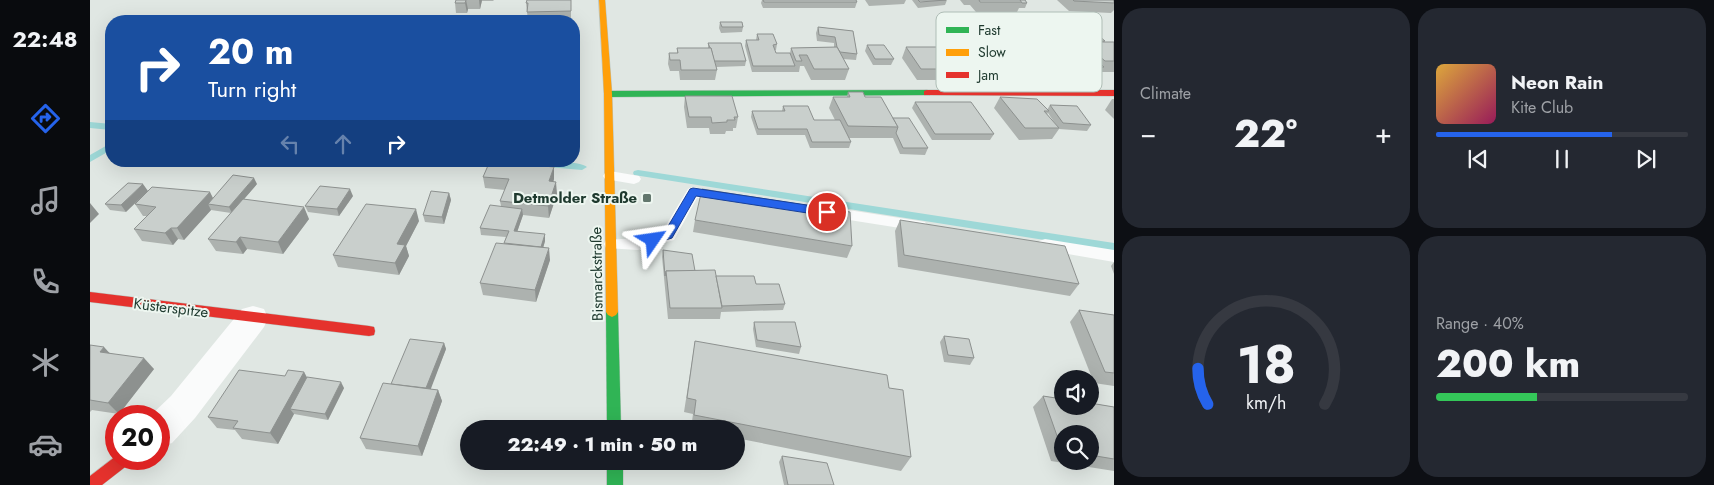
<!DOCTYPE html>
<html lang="en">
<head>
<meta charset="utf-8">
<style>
	:root { --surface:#171b24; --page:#242831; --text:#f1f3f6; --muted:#9ea1a6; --line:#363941; --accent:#2563eb }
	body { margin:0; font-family:Jost,sans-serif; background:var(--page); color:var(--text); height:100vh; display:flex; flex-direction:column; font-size:19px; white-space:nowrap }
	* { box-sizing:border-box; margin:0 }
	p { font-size:16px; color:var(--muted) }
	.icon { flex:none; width:28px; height:28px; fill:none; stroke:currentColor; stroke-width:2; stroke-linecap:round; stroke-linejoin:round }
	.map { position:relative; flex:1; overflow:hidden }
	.sheet { display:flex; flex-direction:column; gap:8px; padding:8px; background:#0d0f14; width:600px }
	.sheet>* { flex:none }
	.hud { position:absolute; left:15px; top:15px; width:475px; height:152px; border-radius:20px; box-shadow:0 5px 20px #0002; background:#1a4fa0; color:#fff; overflow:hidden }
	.controls { position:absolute; left:964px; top:370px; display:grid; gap:10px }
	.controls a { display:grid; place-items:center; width:45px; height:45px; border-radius:50%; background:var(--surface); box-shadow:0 5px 20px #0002; font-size:25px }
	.speed { position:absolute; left:15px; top:405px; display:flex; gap:10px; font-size:25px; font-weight:700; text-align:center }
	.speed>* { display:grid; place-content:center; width:65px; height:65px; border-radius:50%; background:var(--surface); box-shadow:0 5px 20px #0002; line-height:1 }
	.speed .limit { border:8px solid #d22; background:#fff; color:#111 }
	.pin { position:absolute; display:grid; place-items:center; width:42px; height:42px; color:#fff; margin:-21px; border:2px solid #fff; border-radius:50%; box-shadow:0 1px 5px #0007 }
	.me { position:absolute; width:55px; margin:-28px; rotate:58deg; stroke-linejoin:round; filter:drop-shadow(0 0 4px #0008) }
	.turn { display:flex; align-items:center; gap:18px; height:105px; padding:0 20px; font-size:22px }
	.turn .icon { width:65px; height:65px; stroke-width:2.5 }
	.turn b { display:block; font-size:35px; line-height:42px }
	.lanes { display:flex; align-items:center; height:48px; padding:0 20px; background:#0003; justify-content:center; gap:25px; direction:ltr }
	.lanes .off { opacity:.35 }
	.big { font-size:38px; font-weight:800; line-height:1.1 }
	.sheet .widget { flex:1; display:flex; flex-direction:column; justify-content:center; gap:8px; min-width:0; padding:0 18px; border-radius:20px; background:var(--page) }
	.sheet .dial { align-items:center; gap:0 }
	.dial svg { height:130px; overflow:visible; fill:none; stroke:var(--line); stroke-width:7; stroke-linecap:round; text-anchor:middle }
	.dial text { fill:var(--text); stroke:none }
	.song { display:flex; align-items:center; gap:15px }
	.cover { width:60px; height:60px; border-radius:8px; background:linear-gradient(135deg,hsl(40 70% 55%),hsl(330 70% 35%)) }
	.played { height:5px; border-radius:2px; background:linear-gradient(90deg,var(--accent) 70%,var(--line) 70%) }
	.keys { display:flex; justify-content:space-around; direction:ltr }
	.heat { display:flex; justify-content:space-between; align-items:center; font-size:28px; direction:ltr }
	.charge { height:8px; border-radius:4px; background:linear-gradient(90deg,#34c759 40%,var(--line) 0) }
	.sheet .tiles { flex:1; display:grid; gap:8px; grid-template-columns:repeat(2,1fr) }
	.trip { position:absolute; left:370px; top:420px; width:285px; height:50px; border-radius:25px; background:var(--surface); box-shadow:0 5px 20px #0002; font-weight:800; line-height:50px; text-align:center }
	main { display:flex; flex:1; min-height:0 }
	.tabs { display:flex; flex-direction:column; width:90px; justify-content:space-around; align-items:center; background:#090b0e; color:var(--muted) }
	.tabs .icon { width:35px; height:35px }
	.tabs .current { color:var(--accent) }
	.tabs b { font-size:22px; color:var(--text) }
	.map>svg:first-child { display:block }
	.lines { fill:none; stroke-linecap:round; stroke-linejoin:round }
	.stream { fill:#9ed8d7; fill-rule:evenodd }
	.fast-casing { stroke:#b9c4be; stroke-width:1 }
	.slow-casing { stroke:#b9c4be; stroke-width:1 }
	.jam-casing { stroke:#b9c4be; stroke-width:1 }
	.lane { fill:#fafbfb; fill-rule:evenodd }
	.street { fill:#fafbfb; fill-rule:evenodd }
	.fast { fill:#30b455; fill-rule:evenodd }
	.slow { fill:#ff9f0a; fill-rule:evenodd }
	.jam { fill:#e5322d; fill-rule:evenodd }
	.wall { fill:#adb2af; fill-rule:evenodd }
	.shaded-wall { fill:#8d918f }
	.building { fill:#c9cfcc; stroke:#8d918f }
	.route { fill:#2563eb; stroke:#184099 }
	.poi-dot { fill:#62766d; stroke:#edf6f0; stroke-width:2 }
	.labels { text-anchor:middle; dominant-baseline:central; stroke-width:4; stroke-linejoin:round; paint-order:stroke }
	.poi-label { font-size:15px; font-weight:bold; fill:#1e392e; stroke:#edf6f0; text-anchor:end }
	.street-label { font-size:15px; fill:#1e392e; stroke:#edf6f0 }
	.key { fill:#edf6f0; stroke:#afbdb6; stroke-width:1 }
	.key-label { font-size:14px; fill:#1e392e }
</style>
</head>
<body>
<main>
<nav class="tabs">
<b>22:48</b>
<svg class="icon current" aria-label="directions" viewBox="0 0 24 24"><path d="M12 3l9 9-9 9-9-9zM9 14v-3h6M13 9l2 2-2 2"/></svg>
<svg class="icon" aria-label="music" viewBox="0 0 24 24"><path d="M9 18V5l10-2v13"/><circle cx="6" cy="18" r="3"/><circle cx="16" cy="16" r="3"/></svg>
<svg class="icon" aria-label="phone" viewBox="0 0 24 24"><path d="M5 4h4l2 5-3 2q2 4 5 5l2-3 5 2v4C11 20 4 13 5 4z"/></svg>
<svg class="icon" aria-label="climate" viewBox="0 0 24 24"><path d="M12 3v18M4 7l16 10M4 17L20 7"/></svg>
<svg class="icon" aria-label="car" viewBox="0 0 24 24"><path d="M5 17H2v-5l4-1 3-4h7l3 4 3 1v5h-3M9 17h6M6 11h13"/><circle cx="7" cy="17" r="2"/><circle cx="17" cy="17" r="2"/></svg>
</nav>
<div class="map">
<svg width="1024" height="485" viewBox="0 0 1024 485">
	<rect width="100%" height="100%" fill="#e0e7e3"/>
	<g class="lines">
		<!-- stream -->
		<g class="stream">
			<polygon points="0,122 21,124 21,130 0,128"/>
			<polygon points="21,143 21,150 0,162 0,155"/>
			<path d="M 418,161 C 433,161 488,159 497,167 L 492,170 L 423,164 Z"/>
			<polygon points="548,170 1024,243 1024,251 544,175 543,173 544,171"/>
		</g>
		<!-- fast casing -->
		<g class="fast-casing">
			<g id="fast">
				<polygon points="837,90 840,91 840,95 518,97 514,94 518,91"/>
				<polygon points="522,307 526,309 528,312 531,429 517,429 516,312 518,309"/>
				<rect x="517" y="461" width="16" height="24"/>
			</g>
		</g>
		<!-- slow casing -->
		<g class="slow-casing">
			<polygon id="slow" points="509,0 515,0 522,94 528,312 526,315 522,317 518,315 516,312 514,94"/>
		</g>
		<!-- jam casing -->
		<g class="jam-casing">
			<g id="jam">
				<polygon points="837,90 1024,90 1024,96 834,95 834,91"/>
				<polygon points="0,292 279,326 284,327 285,331 284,335 279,336 0,302"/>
				<polygon points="26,456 26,459 42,459 39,464 12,485 0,485 0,476"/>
			</g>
		</g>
		<!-- lane -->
		<g class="lane">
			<polygon points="520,171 549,176 551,179 549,182 544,184 515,179 513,176 515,173"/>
			<polygon points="603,187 636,193 639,196 636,199 631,201 607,198 584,240 548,250 516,248 514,244 516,240 548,238 572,232 598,189"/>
			<polygon points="739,207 829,221 835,222 837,226 835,230 829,231 734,216 731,212 734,208"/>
			<polygon points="955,239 1024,250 1024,262 949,249 947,245 949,241"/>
		</g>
		<!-- street -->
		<polygon class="street" points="163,306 174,309 178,318 174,327 105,418 82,443 69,447 69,416 60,416 81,396 152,309"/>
		<!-- fast -->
		<use href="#fast" class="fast"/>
		<!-- slow -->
		<use href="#slow" class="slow"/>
		<!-- jam -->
		<use href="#jam" class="jam"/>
	</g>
	<!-- wall -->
	<g class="wall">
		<polygon points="366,0 404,0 403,1 392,1 390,9 378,9 377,13 366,13 365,3"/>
		<polygon points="437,0 481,0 481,21 438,21 436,3"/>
		<polygon points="672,0 766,0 767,2 765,8 673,8 671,3"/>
		<polygon points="775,0 816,0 814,4 779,6"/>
		<polygon points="822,0 857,0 855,5 828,8"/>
		<polygon points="870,0 935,0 937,3 935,8 929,8 927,12 886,12 880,5 874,5"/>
		<polygon points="967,0 1024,0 1024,10 1021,13 979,11"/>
		<polygon points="630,22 653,27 652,32 631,33 629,28"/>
		<polygon points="728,27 763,31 767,54 766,60 753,59 759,69 755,80 721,80 714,66 710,66 709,72 662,72 655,46 656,40 666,40 667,34 687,44 686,50 685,50 686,53 700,53 701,48 744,47 744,43 727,41 726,33"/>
		<polygon points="911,33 979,55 990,55 987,52 997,36 1015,41 1014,42 1024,42 1024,72 1011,72 1010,73 933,73 906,43"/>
		<polygon points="618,43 656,61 655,66 626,67 627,70 625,80 590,80 589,71 580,71 578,64 579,53 587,53 587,48 618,48"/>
		<polygon points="777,45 804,59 801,65 783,65 775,51"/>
		<polygon points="816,47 851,48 881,58 879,64 862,64 866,69 862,80 827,80 812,58"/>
		<polygon points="758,92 775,97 803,118 838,148 835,155 810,154 803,138 759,138 761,142 759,148 720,148 715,135 667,135 661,117 662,111 692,111 693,106 724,120 745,120 739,108 743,97 757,97"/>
		<polygon points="595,96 648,117 646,128 643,128 643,131 636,131 635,134 620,134 619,128 597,128 594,107"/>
		<path d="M 910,97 L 957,110 L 960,105 L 1001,125 L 997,131 L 969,129 L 962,139 L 929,140 L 904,108 ZM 958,113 L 966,125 L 957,114 Z"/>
		<polygon points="1022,99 1024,99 1024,119 1015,110"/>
		<polygon points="825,102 904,134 900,140 842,140 822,108"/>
		<polygon points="393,177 464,179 463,182 467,194 459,218 433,215 427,232 455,241 453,248 460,260 446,302 393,295 390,283 414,243 416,237 391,235 390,228 411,206 410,201 415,190 395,188"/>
		<polygon points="38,183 36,212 20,210 15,204"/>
		<polygon points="167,184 154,199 219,219 193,254 157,249 153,254 126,251 118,239 141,213 121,210 94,240 88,239 83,245 52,241 44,229 57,216 53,216 45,204 123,198"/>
		<polygon points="359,193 361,200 354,224 335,222 333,215"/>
		<polygon points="263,196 249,216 218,212 215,206"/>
		<polygon points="605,220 762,246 757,258 603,232"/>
		<polygon points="810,220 989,284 980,296 808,267 805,231"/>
		<polygon points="329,221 316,246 319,256 309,275 248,267 243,255"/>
		<polygon points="573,250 605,271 626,276 666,284 695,304 693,310 631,312 630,319 578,319 572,257"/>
		<polygon points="1024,262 1024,274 1021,266"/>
		<polygon points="989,310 1024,315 1024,386 1004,383 980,322"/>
		<polygon points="664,322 711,347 709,354 666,347 663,329"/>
		<polygon points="854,336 884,358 880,365 854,362 850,342"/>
		<polygon points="605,341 799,388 821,457 811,471 646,438 646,429 601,429 603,414 594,412"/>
		<polygon points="354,343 356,349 340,389 348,390 352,401 332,456 276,449 270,438 301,384"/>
		<polygon points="0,345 20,353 64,369 29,414 2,410 0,412"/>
		<polygon points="214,372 217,377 254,388 238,420 204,414 188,444 152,439 145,430 127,428 118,417 195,376"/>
		<path d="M 953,396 L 1024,407 L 1024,471 L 961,461 L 943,407 ZM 972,434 L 1000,434 L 1000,461 L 972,461 Z"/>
		<polygon points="692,456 744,485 694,485 689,462"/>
	</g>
	<!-- shaded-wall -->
	<g class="shaded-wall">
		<polygon points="376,0 378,9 377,13 375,3"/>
		<polygon points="389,0 392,0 390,9"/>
		<polygon points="464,167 464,179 460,193 459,181"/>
		<polygon points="164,178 167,184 142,213 139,207"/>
		<polygon points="466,182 467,194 459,218 458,206"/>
		<polygon points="53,184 58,191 36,212 31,205"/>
		<polygon points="260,189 263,196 249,216 247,209"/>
		<polygon points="120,192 126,204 118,204 121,210 94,240 87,228"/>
		<polygon points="359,193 361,200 354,224 352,217"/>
		<polygon points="0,203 9,214 0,223"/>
		<polygon points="214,207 219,219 193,254 188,242"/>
		<polygon points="326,209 329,221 316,246 319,256 309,275 305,263 307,244"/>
		<polygon points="432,209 433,215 425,238 424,231"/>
		<polygon points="81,228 88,239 83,245 75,233"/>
		<polygon points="455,234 455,241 450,259 449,252"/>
		<polygon points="150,237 157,249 153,254 146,242"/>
		<polygon points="459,248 460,260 446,302 445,290"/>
		<polygon points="354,343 356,349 337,399 334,393"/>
		<polygon points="14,347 24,358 10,352"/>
		<polygon points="54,358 64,369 29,414 18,403"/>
		<polygon points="214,372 220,384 200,409 204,414 188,444 180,433"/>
		<polygon points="251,382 254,388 238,420 235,414"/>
		<polygon points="348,390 352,401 332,456 328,446"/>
	</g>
	<!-- building -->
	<g class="building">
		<polygon points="366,0 376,0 375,3 365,3"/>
		<polygon points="437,0 481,0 481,11 437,12 438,3 436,3"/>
		<polygon points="673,0 766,0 767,2 674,2"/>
		<polygon points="828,0 856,0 830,2"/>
		<polygon points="889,0 930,0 932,2 890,2"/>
		<polygon points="930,0 935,0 937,3 932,3"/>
		<polygon points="983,0 1023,0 1024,1 1024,3 984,1"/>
		<polygon points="630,22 652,22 653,27 632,27"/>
		<polygon points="728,27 763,31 767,54 750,52 747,47 745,37 729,35"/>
		<polygon points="667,34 683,34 687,44 683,45 686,53 700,53 705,66 663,66 656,40 669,40"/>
		<polygon points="997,36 1009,36 1015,41 1002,41"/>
		<polygon points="993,42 1024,42 1024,61 1015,61"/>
		<polygon points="618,43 651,43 656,61 624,61 621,48 620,48"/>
		<polygon points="777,45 794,45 804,59 785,59"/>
		<polygon points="747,47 759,69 724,69 717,55 709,55 712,61 706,61 701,48"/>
		<polygon points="816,47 850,47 866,69 831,69"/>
		<polygon points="587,48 621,48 627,70 591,70 590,60 580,60 579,53 588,53"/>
		<polygon points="979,55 1000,55 1014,67 984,68 986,63"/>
		<polygon points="758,92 773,92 775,97 791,97 808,127 758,126 743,97 760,97"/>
		<polygon points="595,96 642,96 648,117 644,117 645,120 637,120 637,122 622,123 621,117 599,117"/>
		<polygon points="910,97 947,99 959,111 954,111 969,128 935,128"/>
		<polygon points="825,102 881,102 904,134 845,134"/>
		<polygon points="960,105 987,106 1001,125 973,123"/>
		<polygon points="693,106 718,106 724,120 750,120 761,142 722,142 717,129 668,129 662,111 695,111"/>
		<polygon points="803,118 819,118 838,148 813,148 806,133 808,127"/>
		<polygon points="400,161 464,167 459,181 466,182 458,206 410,201 419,179 393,177"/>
		<polygon points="143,175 164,178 139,207 118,204"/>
		<polygon points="38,183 53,184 31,205 15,204"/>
		<polygon points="230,186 260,189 247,209 215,206"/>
		<polygon points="62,187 120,192 87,228 81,228 75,233 44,229 66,207 45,204"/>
		<polygon points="612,189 760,212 762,246 605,220"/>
		<polygon points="341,191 359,193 352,217 333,215"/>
		<polygon points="153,199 214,207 188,242 150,237 146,242 118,239"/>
		<polygon points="276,204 326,209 307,244 315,245 305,263 243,255"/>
		<polygon points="400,205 432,209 424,231 455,234 451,247 414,243 419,231 390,228"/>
		<polygon points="810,220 975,246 989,284 814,255"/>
		<polygon points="406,243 459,248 445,290 390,283"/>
		<polygon points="573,250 602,254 605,271 576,271 575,276"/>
		<polygon points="625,270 632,308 580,308 576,271"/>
		<polygon points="626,276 664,276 666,284 689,284 695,304 632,306"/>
		<polygon points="989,310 1024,315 1024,373 1015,372"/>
		<polygon points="664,322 705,322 711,347 667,340"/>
		<polygon points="854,336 879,339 884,358 858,355"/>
		<polygon points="320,339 354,343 336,388 301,384"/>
		<polygon points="605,341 797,375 799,388 813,390 821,457 604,415 606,400 597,398"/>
		<polygon points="0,345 14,347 10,352 54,358 18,403 0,400"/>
		<polygon points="149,370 195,376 198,370 214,372 180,433 143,428 148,421 118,417"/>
		<polygon points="217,377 251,382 235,414 200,409"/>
		<polygon points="293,383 348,390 328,446 270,438"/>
		<polygon points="953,396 972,399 972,406 1000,406 1000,403 1024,407 1024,459 1000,455 1000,434 972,434 972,451 972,450"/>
		<polygon points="692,456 737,463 744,485 698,485"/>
	</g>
	<!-- route -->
	<polygon class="route" points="603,188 737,208 743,212 737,216 606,196 582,238 563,244 559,242 557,240 559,237 574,233 600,189"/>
	<!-- markers -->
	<rect class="poi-dot" x="552" y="193" width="10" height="10" rx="2.5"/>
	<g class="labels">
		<!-- poi labels -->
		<g class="poi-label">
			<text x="547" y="198">Detmolder Straße</text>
		</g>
		<!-- street labels -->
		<g class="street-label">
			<text transform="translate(507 274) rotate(-91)">Bismarckstraße</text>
			<text transform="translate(81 308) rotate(7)">Küsterspitze</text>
		</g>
	</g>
	<!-- legend -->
	<rect x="846" y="12" width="166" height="80" rx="8" class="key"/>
	<rect x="856" y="27" width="23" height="6" fill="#30b455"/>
	<rect x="856" y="49" width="23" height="7" fill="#ff9f0a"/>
	<rect x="856" y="72" width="23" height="6" fill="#e5322d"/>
	<g class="key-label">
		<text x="888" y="35">Fast</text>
		<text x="888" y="57">Slow</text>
		<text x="888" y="80">Jam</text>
	</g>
</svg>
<div class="controls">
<a><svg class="icon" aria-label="sound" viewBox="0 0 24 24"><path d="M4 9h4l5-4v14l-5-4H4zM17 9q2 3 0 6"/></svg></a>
<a><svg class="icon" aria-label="search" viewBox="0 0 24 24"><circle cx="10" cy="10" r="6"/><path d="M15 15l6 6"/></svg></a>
</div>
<div class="speed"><div class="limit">20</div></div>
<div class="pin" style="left:737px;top:212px;background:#d93025"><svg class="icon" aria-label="arrive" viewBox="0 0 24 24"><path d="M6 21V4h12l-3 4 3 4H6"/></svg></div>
<svg class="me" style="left:563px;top:240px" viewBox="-20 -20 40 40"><path d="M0-17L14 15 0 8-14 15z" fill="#2563eb" stroke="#fff" stroke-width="4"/></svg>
<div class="trip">22:49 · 1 min · 50 m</div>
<div class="hud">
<div class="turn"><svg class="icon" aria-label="right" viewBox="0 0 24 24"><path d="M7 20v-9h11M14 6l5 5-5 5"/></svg><div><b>20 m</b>Turn right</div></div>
<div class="lanes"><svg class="icon off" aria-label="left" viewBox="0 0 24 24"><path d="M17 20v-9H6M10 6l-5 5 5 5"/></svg><svg class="icon off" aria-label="ahead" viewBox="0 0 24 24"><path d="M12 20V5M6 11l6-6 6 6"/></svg><svg class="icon" aria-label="right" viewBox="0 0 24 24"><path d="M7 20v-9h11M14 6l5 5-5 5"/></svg></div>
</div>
</div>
<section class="sheet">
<div class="tiles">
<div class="widget"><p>Climate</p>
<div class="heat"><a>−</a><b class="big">22°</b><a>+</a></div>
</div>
<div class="widget">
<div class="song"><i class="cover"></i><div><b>Neon Rain</b><p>Kite Club</p></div></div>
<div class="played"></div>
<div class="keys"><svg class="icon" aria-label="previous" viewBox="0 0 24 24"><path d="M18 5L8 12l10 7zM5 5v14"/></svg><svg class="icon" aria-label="pause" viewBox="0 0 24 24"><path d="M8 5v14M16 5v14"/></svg><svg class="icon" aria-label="next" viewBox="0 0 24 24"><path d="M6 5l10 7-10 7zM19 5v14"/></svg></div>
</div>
<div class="widget dial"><svg viewBox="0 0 100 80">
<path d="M14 69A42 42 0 1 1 86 69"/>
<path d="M14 69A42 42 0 0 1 8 47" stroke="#2563eb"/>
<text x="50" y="56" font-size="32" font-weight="700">18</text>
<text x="50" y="72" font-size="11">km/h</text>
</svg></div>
<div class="widget"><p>Range · 40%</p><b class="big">200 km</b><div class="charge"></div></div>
</div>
</section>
</main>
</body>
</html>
